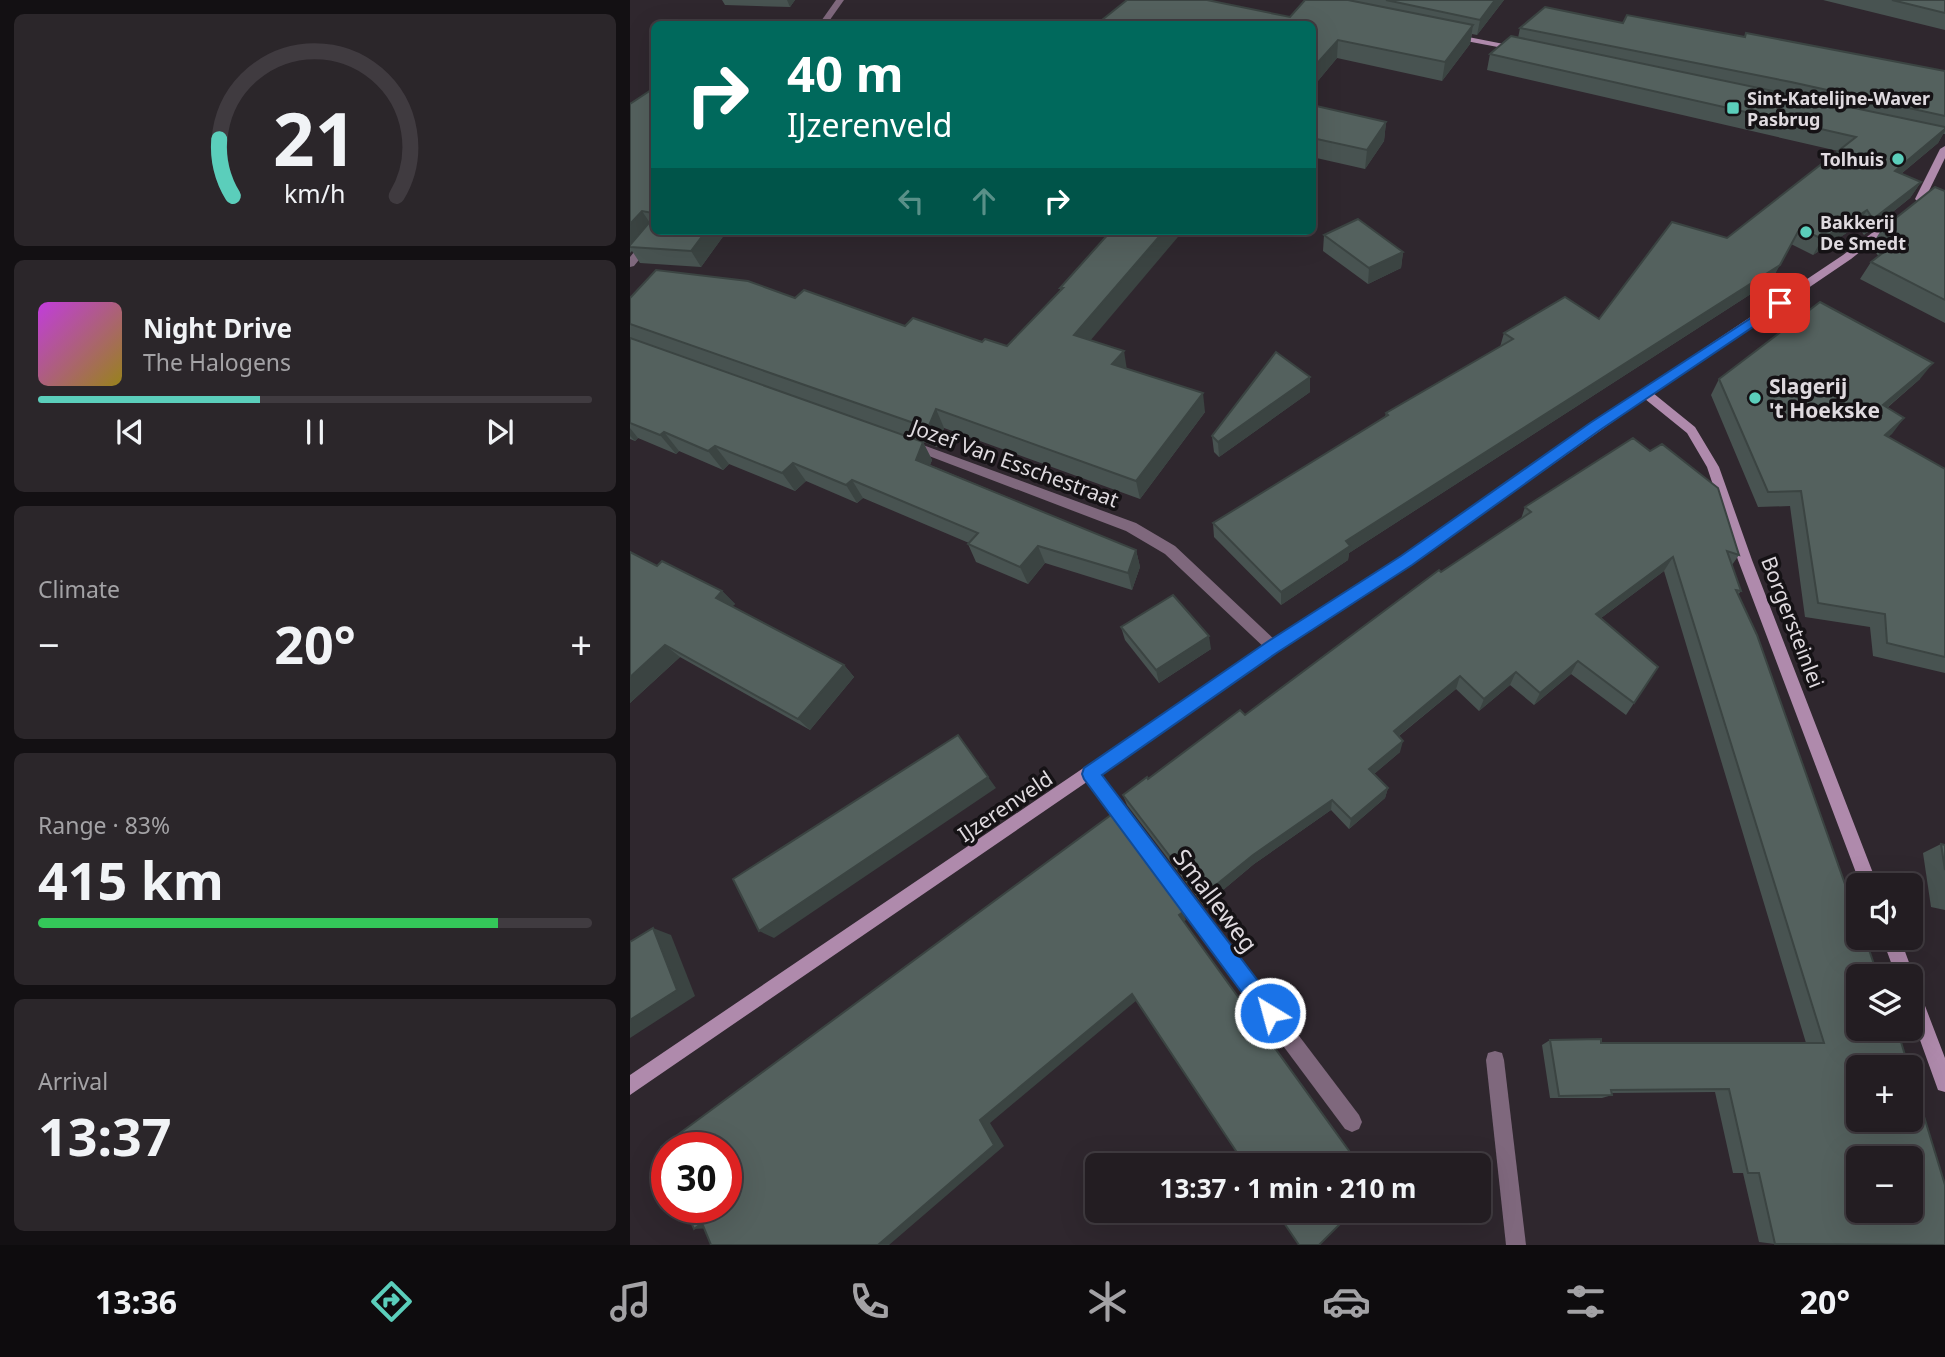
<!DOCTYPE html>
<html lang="en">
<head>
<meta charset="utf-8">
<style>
	:root { --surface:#231d22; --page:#2b262a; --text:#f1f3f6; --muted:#a3a2a5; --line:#403b40; --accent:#5bcebb }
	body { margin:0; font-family:"Noto Sans",sans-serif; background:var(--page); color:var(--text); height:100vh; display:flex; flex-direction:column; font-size:26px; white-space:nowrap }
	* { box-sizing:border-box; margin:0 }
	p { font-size:23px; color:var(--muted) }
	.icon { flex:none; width:38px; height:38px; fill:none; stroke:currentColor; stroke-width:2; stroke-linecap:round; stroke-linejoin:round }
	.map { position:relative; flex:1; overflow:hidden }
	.panel { display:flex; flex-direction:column; gap:14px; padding:14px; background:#131013; width:630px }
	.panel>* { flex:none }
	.top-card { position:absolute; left:21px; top:21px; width:665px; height:214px; border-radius:10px; box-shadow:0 7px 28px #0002,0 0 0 2px var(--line); background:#00695c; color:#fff; overflow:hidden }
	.tools { position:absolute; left:1216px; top:873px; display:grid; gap:14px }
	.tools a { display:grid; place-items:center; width:77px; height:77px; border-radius:10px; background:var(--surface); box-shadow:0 7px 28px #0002,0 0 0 2px var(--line); font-size:35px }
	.speed { position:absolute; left:21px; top:1132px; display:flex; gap:14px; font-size:35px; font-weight:700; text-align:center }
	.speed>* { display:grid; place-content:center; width:91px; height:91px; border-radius:50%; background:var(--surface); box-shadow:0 7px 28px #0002,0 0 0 2px var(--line); line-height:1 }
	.speed .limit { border:10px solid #d22; background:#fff; color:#111 }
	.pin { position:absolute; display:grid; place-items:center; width:60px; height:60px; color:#fff; margin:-30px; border-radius:14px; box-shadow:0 4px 10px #0006 }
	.me { position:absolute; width:77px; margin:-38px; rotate:323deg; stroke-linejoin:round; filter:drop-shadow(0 0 5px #0008) }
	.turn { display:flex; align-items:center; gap:24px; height:147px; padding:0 21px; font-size:32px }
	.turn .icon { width:91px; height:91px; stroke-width:2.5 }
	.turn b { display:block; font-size:49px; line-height:60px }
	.lanes { display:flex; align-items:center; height:66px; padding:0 21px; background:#0003; justify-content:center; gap:35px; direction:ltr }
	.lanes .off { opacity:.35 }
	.big { font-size:52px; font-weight:700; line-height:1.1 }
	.panel .widget { flex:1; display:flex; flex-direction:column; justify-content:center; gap:10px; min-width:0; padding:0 24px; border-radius:10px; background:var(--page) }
	.panel .dial { align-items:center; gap:0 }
	.dial svg { height:182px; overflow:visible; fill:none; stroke:var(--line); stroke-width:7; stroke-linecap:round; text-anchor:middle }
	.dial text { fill:var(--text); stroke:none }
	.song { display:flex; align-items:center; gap:21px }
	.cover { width:84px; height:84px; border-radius:10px; background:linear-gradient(135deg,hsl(290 70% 55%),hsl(50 70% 35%)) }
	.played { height:7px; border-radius:4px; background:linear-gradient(90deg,var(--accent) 40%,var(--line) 40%) }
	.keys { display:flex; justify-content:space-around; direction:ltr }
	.heat { display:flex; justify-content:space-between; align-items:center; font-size:38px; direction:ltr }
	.charge { height:10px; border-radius:5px; background:linear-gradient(90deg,#34c759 83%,var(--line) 0) }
	.trip { position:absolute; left:455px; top:1153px; width:406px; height:70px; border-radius:10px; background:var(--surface); box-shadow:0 7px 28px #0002,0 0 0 2px var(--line); font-weight:700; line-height:70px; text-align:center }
	.dock { display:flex; height:112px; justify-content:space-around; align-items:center; background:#0e0c0e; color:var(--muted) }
	.dock .icon { width:49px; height:49px }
	.dock .current { color:var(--accent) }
	.dock b { font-size:32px; color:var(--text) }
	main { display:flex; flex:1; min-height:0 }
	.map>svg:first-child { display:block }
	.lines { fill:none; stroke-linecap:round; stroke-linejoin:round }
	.street { fill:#7f687d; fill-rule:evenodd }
	.secondary { fill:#af8aac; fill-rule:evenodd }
	.wall { fill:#485351 }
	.shaded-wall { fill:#3b4442 }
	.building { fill:#54615e; stroke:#3b4442; stroke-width:2; fill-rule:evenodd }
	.route { fill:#1a73e8; stroke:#114b97; stroke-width:2 }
	.poi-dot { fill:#5bcebb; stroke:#151215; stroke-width:2.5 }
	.labels { text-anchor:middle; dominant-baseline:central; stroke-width:7; stroke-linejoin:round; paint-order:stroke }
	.far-poi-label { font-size:18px; font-weight:bold; fill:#dfdadf; stroke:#151215; text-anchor:start }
	.poi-label { font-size:21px; font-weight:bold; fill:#dfdadf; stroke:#151215; text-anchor:start }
	.street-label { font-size:21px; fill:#dfdadf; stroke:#151215 }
	.near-street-label { font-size:24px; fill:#dfdadf; stroke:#151215 }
</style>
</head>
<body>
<main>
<section class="panel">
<div class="widget dial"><svg viewBox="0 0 100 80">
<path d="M14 69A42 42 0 1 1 86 69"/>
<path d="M14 69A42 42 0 0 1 8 44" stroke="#5bcebb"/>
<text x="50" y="56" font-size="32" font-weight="700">21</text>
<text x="50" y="72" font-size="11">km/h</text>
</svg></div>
<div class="widget">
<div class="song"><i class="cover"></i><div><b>Night Drive</b><p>The Halogens</p></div></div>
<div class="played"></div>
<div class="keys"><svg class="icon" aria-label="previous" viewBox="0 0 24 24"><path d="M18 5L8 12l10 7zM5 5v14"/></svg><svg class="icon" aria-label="pause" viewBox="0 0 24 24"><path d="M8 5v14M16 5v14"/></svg><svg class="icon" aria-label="next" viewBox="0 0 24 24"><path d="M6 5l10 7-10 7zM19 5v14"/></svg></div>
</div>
<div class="widget"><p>Climate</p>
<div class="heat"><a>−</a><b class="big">20°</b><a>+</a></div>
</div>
<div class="widget"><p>Range · 83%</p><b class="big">415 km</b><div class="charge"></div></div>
<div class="widget"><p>Arrival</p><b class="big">13:37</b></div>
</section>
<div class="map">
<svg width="1315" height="1245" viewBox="0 0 1315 1245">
	<rect width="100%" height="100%" fill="#2f272e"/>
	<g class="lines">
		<!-- street -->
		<g class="street">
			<polygon points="206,0 214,0 197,24 189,24"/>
			<polygon points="23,229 24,231 32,231 4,266 0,267 0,257"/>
			<polygon points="282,441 506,523 545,546 648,643 650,647 648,651 643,653 638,651 535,554 496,531 278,448 276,445 278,442"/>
			<polygon points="460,766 466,768 729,1115 732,1122 729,1129 722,1132 715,1129 454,778 452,773 454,768"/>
			<polygon points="865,1051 872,1053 874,1060 896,1245 876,1245 856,1060 858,1053"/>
		</g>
		<!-- secondary -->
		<g class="secondary">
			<polygon points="823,34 889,47 893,49 889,51 820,38 819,36"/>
			<polygon points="1315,146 1315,158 1295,199 1287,201 1285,199 1310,149"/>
			<polygon points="1263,217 1271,219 1221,259 1023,393 1065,427 1089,467 1122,560 1248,886 1231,886 1108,560 1077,467 1057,433 1015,399 782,564 648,651 0,1095 0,1075 638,643 772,556 961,424 1213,255"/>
			<polygon points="1252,938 1270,938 1284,976 1281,982 1287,985 1315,1058 1315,1092 1308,1090 1281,1015 1281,976 1266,976"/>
		</g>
	</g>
	<!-- wall -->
	<g class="wall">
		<polygon points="92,0 165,0 160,7 95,5"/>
		<polygon points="675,0 874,0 847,35 842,34 840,44 812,81 707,58 682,88 682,24 660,17"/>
		<polygon points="1193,0 1315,0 1315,30"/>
		<polygon points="993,23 1114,37 1315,71 1315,134 1313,134 1308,143 1271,174 1291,182 1280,198 1234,235 1227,226 1183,255 1161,244 1141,281 719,553 718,560 651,605 584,537 583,523 755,417 756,413 870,347 874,333 969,319 1097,238 1208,151 857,70 860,54 888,38 890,28"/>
		<polygon points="24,88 24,231 97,231 71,267 10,263 2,251 0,253 0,104"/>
		<polygon points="682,105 756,122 754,141 735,169 682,157"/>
		<polygon points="1315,191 1315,323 1230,279 1241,262 1249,257 1241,246 1252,229"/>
		<polygon points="481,231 460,340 497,369 575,412 510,499 314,428 307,447 293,442 302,460 300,465 506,550 510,567 502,590 415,563 398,584 346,562 338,544 339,543 233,498 227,503 176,481 165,491 99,464 93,470 49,451 46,454 8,438 5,441 0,439 0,298 165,298 275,326 377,346 430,291 430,288"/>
		<polygon points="694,235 773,252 771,268 738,284 693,251"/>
		<polygon points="680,377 680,392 589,457 584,452 582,436"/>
		<polygon points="1089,379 1290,379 1257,408 1274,418 1258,437 1315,469 1315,673 1243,656 1240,627 1175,617 1160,506 1128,507 1081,395"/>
		<polygon points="1003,438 1109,555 1102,565 1111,591 1108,595 1228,921 1145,1244 1129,1242 1113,1173 1103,1173 1085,1092 981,1093 982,1095 972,1098 920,1098 912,1045 920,1040 971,1043 1176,1043 1034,571 971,618 1004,703 996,715 941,674 904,705 880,685 849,711 826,689 769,736 770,752 744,774 758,788 755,798 719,829 701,810 624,864 574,906 497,805 493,795 615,715 811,572 891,519 895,507"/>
		<polygon points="0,552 27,566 92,591 105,604 102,606 214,665 224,677 180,730 50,657 0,703"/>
		<polygon points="491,627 581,649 529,683 495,640"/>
		<polygon points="1311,844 1315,845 1315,910 1301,907 1293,853"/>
	</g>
	<!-- shaded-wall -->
	<g class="shaded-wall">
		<polygon points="157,0 165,0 160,7"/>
		<polygon points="865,0 874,0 847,35 850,20"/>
		<polygon points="843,25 840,44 812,81 815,62"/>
		<polygon points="708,40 707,58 682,88 682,69"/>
		<polygon points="756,122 754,141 735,169 737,150"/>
		<polygon points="1315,129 1315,131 1308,143 1255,187 1265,171"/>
		<polygon points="1291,182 1280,198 1234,235 1243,219"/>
		<polygon points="1237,210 1227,226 1183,255 1192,239"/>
		<polygon points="12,211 22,226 0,247 0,224"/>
		<polygon points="76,231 97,231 71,267 61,251"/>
		<polygon points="534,231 553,231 449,354 444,335"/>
		<polygon points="773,252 771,268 738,284 739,268"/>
		<polygon points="1150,265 1141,281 719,553 718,560 651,605 651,592 716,541"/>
		<polygon points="494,351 497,370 482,364"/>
		<polygon points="1303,363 1290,379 1241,421 1253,405"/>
		<polygon points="680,377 680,392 589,457 588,442"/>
		<polygon points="573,393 575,412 510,499 506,481"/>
		<polygon points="306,409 314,428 307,447 298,428"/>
		<polygon points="1274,418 1262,434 1243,450 1255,435"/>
		<polygon points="0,428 8,438 5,441 0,436"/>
		<polygon points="34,432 49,451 46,454 30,435"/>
		<polygon points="293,442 302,460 295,478 286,460"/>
		<polygon points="85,446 99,464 93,470 78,451"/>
		<polygon points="163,463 176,481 165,491 152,473"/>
		<polygon points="222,480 233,498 227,503 216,485"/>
		<polygon points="408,546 415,563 398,584 390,567"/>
		<polygon points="506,550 510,567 502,590 498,573"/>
		<polygon points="1043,557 1034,571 959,627 966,614"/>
		<polygon points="92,591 105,604 98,611 86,598"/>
		<polygon points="579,636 581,649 529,683 526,670"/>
		<polygon points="35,645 50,657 0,703 0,677"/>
		<polygon points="948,661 941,674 904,705 910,693"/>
		<polygon points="214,665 224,677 180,730 168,719"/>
		<polygon points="886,672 880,685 849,711 854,699"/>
		<polygon points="830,676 826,689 761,742 764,731"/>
		<polygon points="328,735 366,788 144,938 129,931"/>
		<polygon points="773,741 770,752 737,780 739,769"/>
		<polygon points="758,788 755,798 719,829 721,819"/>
		<polygon points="702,800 701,810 624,864 574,906 571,897 623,855"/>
		<polygon points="553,912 556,920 552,923 549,915"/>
		<polygon points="23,928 41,935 65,996 0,1038 0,1020"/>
		<polygon points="502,994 507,1000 360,1123 374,1146 259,1245 248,1245 350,1120"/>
		<polygon points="72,1223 84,1228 64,1229"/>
	</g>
	<!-- building -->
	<g class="building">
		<polygon points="497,0 577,0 660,17 675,0 718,0 843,25 815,62 708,40 682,69 682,24 467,24"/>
		<polygon points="756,0 865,0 850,20"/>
		<polygon points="1262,0 1315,0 1315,13"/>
		<polygon points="915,7 993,23 997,15 1115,37 1116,33 1315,71 1315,116 1161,82 890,28"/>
		<polygon points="881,36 1315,127 1315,129 1265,171 1291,182 1243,219 1237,210 1192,239 1170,228 1150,265 716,541 720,546 651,592 583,523 758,415 756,413 883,339 874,333 935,297 969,319 1042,222 1097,238 1226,137 860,54"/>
		<polygon points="24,88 24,231 76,231 61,251 0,247 0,245 24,217 23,213 12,211 0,224 0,104"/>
		<polygon points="682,105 756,122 737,150 682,138"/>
		<polygon points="1305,187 1315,191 1315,300 1241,262 1263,245 1252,229"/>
		<polygon points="728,219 773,252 739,268 694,235"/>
		<polygon points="481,231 534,231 444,335 494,351 482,364 573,393 506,481 306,409 298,428 0,324 0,298 26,270 118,281 165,298 174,290 275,326 283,318 352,342 355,339 377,346 433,288 430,288"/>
		<polygon points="1190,302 1303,363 1253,405 1274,418 1255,435 1315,469 1315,657 1257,643 1255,614 1188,603 1171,491 1138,492 1089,379"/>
		<polygon points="0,338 293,442 286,460 506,550 498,573 408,546 390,567 338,544 348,533 222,480 216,485 163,463 152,473 85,446 78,451 34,432 30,435 0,423"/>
		<polygon points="646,352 680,377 588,442 582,436"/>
		<path d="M 1003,438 L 1020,451 L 1032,444 L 1088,488 L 1109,555 L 1097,551 L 1111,591 L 1106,590 L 1127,635 L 1228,921 L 1228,938 L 1235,938 L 1248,976 L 1228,976 L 1228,1029 L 1267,1029 L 1279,1068 L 1228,1068 L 1228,1120 L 1281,1120 L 1281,1074 L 1315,1185 L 1315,1245 L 1145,1244 L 1129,1173 L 1118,1173 L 1099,1089 L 981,1090 L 982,1095 L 929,1096 L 920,1040 L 971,1039 L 971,1043 L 1194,1043 L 1043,557 L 966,614 L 1028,667 L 1004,703 L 948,661 L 910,693 L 886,672 L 854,699 L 830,676 L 764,731 L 773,741 L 739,769 L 758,788 L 721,819 L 702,800 L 623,855 L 571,897 L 493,795 L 517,777 L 518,779 L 610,710 L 615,715 L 809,570 L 811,572 L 901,512 L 895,507 ZM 1228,1158 L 1281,1158 L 1281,1211 L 1228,1211 Z"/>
		<polygon points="0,552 27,566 32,561 92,591 86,598 214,665 168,719 35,645 0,677"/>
		<polygon points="543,595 579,636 526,670 491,627"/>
		<polygon points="328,735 358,777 129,931 103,879"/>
		<polygon points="481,815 553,912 549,915 730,1166 616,1166 502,994 350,1120 364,1145 248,1245 81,1245 72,1223 64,1229 55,1208 96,1208 96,1148 37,1148 37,1162 31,1147"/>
		<polygon points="1311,844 1315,845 1315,870"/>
		<polygon points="23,928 47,990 0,1020 0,942"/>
		<polygon points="646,1211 723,1211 689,1245 669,1245"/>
	</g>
	<!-- route -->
	<polygon class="route" points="1150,299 1154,300 1154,306 970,430 782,565 648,652 472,775 647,1006 650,1013 647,1021 640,1024 633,1021 454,779 452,774 454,768 637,642 771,556 960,423"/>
	<!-- markers -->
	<g class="poi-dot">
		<rect x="1096" y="101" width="14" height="14" rx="3.5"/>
		<circle cx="1268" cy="159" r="7"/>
		<circle cx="1176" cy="232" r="7"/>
		<circle cx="1125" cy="398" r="7"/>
	</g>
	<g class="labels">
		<!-- far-poi labels -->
		<g class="far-poi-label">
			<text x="1117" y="98">Sint-Katelijne-Waver<tspan x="1117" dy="21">Pasbrug</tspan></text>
			<text x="1254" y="159" text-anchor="end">Tolhuis</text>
			<text x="1190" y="222">Bakkerij<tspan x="1190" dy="21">De Smedt</tspan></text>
		</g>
		<!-- poi labels -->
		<g class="poi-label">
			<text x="1139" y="386">Slagerij<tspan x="1139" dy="24">'t Hoekske</tspan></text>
		</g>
		<!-- street labels -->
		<g class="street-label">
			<text transform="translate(385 463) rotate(20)">Jozef Van Esschestraat</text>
			<text transform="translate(1163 622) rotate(69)">Borgersteinlei</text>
			<text transform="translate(375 806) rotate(-34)">IJzerenveld</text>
		</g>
		<!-- near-street labels -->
		<g class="near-street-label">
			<text transform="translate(586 900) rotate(53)">Smalleweg</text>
		</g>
	</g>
</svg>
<div class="tools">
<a><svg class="icon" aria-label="sound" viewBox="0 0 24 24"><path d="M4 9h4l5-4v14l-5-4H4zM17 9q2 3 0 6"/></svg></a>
<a><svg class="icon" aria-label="layers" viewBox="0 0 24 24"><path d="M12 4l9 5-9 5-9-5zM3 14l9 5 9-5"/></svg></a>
<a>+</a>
<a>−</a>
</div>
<div class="speed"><div class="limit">30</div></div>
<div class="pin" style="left:1150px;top:303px;background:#d93025"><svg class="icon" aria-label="arrive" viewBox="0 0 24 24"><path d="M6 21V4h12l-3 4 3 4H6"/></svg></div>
<svg class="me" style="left:640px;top:1013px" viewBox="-20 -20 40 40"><circle r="17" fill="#1a73e8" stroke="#fff" stroke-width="3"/><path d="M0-11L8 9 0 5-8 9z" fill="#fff"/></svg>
<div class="trip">13:37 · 1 min · 210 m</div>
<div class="top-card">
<div class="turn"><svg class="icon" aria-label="right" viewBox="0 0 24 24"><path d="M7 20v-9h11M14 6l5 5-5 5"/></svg><div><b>40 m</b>IJzerenveld</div></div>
<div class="lanes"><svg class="icon off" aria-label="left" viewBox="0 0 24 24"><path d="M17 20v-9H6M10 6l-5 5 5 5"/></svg><svg class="icon off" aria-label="ahead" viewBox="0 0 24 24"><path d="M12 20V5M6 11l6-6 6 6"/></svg><svg class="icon" aria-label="right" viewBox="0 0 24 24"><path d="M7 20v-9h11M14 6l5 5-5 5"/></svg></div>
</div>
</div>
</main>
<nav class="dock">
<b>13:36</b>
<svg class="icon current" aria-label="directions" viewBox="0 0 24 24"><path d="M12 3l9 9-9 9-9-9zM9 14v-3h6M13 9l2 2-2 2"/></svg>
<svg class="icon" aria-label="music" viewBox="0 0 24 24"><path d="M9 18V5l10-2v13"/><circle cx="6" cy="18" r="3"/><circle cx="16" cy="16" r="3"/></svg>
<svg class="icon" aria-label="phone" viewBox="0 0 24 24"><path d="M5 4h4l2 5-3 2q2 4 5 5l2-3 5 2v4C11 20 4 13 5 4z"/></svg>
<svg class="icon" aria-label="climate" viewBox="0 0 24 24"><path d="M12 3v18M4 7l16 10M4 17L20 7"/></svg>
<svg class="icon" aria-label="car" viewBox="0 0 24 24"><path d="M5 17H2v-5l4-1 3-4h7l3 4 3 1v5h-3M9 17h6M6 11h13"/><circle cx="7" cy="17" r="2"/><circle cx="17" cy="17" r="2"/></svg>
<svg class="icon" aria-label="filters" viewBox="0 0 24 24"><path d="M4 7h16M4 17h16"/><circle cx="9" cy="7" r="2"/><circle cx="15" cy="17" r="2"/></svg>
<b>20°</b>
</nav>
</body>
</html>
